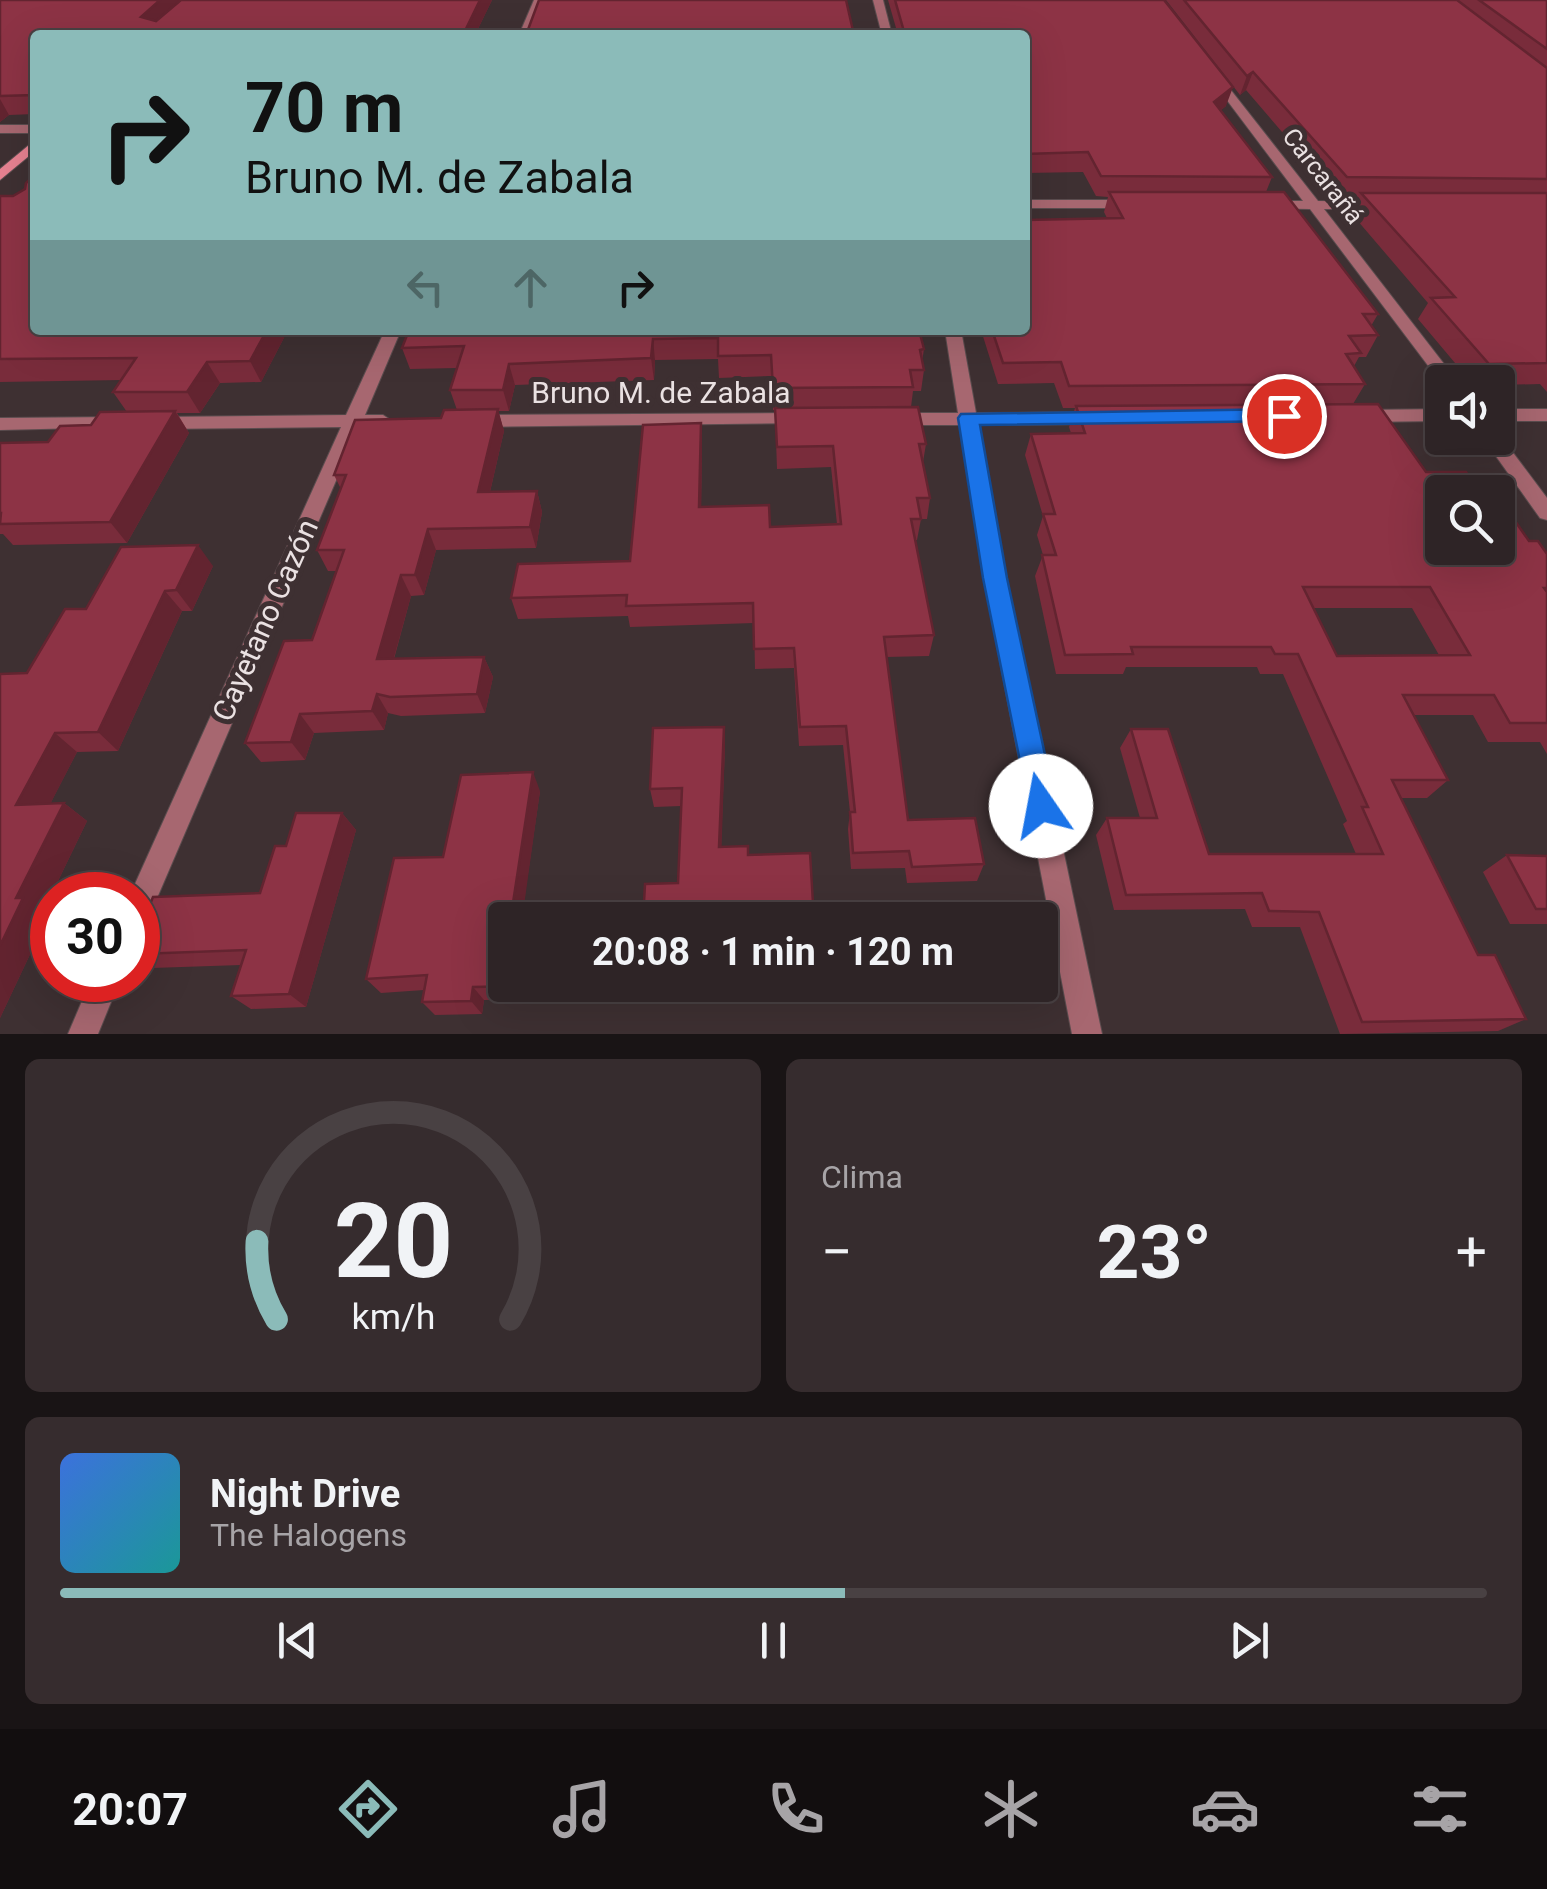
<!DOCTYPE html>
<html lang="es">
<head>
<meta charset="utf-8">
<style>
	:root { --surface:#2e2426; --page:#362c2e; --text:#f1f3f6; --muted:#a7a4a7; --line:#494143; --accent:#8bbbb9 }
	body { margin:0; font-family:Roboto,sans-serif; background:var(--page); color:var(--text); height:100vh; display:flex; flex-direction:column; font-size:38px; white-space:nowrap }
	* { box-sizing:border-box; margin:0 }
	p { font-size:32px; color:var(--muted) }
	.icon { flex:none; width:55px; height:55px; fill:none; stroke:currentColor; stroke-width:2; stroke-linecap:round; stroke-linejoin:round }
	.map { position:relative; height:1034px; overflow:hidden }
	.side { display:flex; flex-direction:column; gap:25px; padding:25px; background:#191415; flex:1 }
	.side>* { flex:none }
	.guide { position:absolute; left:30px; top:30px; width:1000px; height:305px; border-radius:10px; box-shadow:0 10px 40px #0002,0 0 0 2px var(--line); background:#8bbbb9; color:#111; overflow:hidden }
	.tools { position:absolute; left:1425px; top:365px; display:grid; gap:20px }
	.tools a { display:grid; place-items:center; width:90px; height:90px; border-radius:10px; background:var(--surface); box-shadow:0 10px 40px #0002,0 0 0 2px var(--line); font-size:50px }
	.speed { position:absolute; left:30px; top:872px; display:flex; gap:20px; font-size:50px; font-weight:700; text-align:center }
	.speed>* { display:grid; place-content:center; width:130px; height:130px; border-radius:50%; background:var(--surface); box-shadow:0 10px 40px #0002,0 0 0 2px var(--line); line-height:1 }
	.speed .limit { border:15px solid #d22; background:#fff; color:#111 }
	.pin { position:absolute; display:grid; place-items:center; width:85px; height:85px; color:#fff; margin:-42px; border:5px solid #fff; border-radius:50%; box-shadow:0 2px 10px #0007 }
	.me { position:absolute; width:110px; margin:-55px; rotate:348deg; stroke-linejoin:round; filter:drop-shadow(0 0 8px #0008) }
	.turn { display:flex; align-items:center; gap:35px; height:210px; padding:0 50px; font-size:45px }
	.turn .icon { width:130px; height:130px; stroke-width:2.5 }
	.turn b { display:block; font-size:70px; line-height:85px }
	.lanes { display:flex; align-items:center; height:95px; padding:0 50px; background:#0003; justify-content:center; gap:50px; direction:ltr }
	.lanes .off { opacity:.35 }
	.big { font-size:75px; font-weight:700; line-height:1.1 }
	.side .widget { flex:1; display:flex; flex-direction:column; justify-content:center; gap:15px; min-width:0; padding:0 35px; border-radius:15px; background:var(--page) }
	.side .dial { align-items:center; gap:0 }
	.dial svg { height:260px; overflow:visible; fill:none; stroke:var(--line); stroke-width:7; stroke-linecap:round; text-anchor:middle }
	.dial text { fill:var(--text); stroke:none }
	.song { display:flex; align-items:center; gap:30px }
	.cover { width:120px; height:120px; border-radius:15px; background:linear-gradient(135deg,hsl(220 70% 55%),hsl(180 70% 35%)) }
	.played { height:10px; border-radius:5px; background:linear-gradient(90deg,var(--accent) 55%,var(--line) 55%) }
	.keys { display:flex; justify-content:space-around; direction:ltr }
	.heat { display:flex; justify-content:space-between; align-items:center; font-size:55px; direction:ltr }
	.side .tiles { flex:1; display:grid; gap:25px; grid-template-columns:1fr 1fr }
	.widget:last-child { grid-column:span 2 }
	.trip { position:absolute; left:488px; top:902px; width:570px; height:100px; border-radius:10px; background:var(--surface); box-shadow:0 10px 40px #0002,0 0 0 2px var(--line); font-weight:700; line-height:100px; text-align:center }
	.dock { display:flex; height:160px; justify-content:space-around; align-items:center; background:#120e0f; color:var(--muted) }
	.dock .icon { width:70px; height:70px }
	.dock .current { color:var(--accent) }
	.dock b { font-size:45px; color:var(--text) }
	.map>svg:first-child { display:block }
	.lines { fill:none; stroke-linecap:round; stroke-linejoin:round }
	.street-casing { stroke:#5a4c4e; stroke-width:2 }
	.secondary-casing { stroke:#5a4c4e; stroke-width:2 }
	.street { fill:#a76770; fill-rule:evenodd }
	.secondary { fill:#e78291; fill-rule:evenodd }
	.wall { fill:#792c3b; fill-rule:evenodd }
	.shaded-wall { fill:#632430 }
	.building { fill:#8d3345; stroke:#632430; stroke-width:2.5; fill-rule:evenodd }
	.route { fill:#1a73e8; stroke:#114b97; stroke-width:2.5 }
	.labels { text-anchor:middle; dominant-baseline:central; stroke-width:10; stroke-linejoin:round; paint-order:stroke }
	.far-street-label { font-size:25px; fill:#eae1e2; stroke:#3e3032 }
	.street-label { font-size:30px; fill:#eae1e2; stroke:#3e3032 }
</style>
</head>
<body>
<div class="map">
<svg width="1547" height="1034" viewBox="0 0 1547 1034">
	<rect width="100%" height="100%" fill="#3e3032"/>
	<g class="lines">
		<!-- street casing -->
		<g class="street-casing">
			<g id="street">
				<polygon points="534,0 544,0 529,35 519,35"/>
				<polygon points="873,0 883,0 892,35 882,35"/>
				<polygon points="1211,75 1219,75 1318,201 1383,202 1383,208 1378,209 1324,209 1458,382 1442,384 1310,209 1262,208 1262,202 1267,201 1303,201 1211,79"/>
				<rect x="0" y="125" width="35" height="8"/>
				<polygon points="1025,200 1133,200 1140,204 1133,208 1025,208"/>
				<polygon points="385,330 401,330 365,415 383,415 392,421 383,427 359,427 148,919 138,923 138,895 130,895 341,427 157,429 148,423 157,417 346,415"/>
				<polygon points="945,330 961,330 976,413 1098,412 1107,418 1098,424 978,425 1006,578 1102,1034 1072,1034 984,578 960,425 897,425 888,419 897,413 958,413"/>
				<polygon points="1442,409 1442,421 1362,422 1353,416 1362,410"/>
				<rect x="1498" y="409" width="49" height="12"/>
				<polygon points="798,413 804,415 807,419 804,423 477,427 468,421 477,415"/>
				<polygon points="118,417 124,419 127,423 124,427 0,430 0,418"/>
				<polygon points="1499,434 1547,498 1547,520 1540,518 1483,438 1498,438"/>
				<polygon points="91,980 120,980 98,1034 68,1034"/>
			</g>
		</g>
		<!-- secondary casing -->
		<g class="secondary-casing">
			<polygon id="secondary" points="35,140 35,151 0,180 0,169"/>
		</g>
		<!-- street -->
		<use href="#street" class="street"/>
		<!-- secondary -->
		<use href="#secondary" class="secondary"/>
	</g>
	<!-- wall -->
	<g class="wall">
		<polygon points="0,0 492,0 475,35 35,35 35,114 9,115 0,122"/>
		<path d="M 888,0 L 1164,0 L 1226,106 L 1221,110 L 1272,177 L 1266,192 L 1378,314 L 1371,326 L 1378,335 L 1366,357 L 1359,357 L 1354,366 L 1365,384 L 1353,404 L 1426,472 L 1442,492 L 1529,541 L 1547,554 L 1547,754 L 1540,742 L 1488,742 L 1473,715 L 1413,715 L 1448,780 L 1427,798 L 1401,798 L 1478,955 L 1526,1019 L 1498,1031 L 1340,1034 L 1300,927 L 1252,927 L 1245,909 L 1114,910 L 1096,835 L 1107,818 L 1140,818 L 1120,748 L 1131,729 L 1209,854 L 1356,854 L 1343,824 L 1347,821 L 1283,674 L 1260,674 L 1257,667 L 1126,667 L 1123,674 L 1056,674 L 1035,576 L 1043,555 L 1037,535 L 1043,516 L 1025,455 L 1031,434 L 1071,433 L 1069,427 L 1075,408 L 1063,408 L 1054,383 L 998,384 L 981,330 L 1025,330 L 1107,218 L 1104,212 L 1108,197 L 1096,196 L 1083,172 L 1025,173 L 1025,35 L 898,35 ZM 1313,608 L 1412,608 L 1439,655 L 1337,656 Z"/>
		<polygon points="1166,0 1547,0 1547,392 1540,384 1498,385 1498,382 1471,382 1418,319 1428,303 1351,213 1359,198 1338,197 1246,90 1240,95"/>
		<polygon points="25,189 35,330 288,330 261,382 220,383 200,413 177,413 189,433 127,543 13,545 3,534 0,534 0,443 48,442 127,412 113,392 122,380 0,382 0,196 13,196"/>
		<polygon points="919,330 924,349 922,362 924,370 921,391 913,391 911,407 926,444 923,462 930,498 927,519 921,519 917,540 915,540 934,635 929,656 886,657 908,820 984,864 977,881 907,883 905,868 851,869 848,829 850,812 843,745 799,746 794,668 755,669 754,623 630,627 628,616 518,619 511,598 630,561 701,423 702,445 701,507 770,527 837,524 831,467 777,469 775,410 773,410 771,376 719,378 718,359 655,360 654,380 515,385 509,411 498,411 504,431 490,492 537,491 542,512 536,548 436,550 424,595 411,596 394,659 484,657 493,677 485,713 401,716 388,713 384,730 314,733 305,760 261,762 245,743 312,640 336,571 328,571 317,550 341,489 334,475 457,410 450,390 457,368 410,369 402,348"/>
		<polygon points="213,566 192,611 182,611 118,751 77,752 50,804 64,803 87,821 44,910 49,914 0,1018 0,674 27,673 86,609"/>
		<polygon points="724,727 725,746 721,847 678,883 681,806 654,807 650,789"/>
		<polygon points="540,791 522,915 575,913 578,920 505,920 576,985 575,998 484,1000 482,1014 435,1015 422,1002 424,990 381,993 366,979 443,857"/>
		<polygon points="342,813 356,830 306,1007 251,1009 231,996 241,965 152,968 138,959 138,934 260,893 286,846"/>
		<polygon points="1507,855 1547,856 1547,924 1510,924 1483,872"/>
	</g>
	<!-- shaded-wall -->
	<g class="shaded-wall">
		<polygon points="160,0 186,0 149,35 141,17"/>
		<polygon points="480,0 492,0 475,35 463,35"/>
		<polygon points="1253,72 1246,90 1240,95 1247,76"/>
		<polygon points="1233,87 1226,106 1208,121 1214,102"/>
		<polygon points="0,99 9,115 0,122"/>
		<polygon points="267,330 288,330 261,382 250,361"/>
		<polygon points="653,339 655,360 654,380 651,358"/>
		<polygon points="207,362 220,383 200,413 187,392"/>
		<polygon points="509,364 515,385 509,411 503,390"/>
		<polygon points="498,409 504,431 485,513 478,492"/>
		<polygon points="175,411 189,433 127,543 110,522"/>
		<polygon points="701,423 702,445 701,528 699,507"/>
		<polygon points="537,491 542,512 536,548 530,527"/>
		<polygon points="428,529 436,550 424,595 415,575"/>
		<polygon points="198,545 213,566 192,611 176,590"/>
		<polygon points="401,575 411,596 388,679 377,659"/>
		<polygon points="165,591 182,611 118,751 98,732"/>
		<polygon points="484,657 493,677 485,713 477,694"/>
		<polygon points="377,694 388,713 384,730 372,711"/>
		<polygon points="300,714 314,733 305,760 291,742"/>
		<polygon points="724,727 725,746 721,864 719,847"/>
		<polygon points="55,733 77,752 41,822 16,805"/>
		<polygon points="533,772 540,791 522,920 511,916"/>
		<polygon points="64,803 87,821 44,910 49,914 0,1018 0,946 16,898"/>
		<polygon points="342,813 356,830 306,1007 289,994"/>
		<polygon points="568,985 576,985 575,998"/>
		<polygon points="473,987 484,1000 482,1014 471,1001"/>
	</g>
	<!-- building -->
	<g class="building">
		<polygon points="0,0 160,0 141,17 156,21 181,0 480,0 463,35 35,35 35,95 0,96"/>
		<polygon points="539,0 846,0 854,35 526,35"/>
		<polygon points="895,0 1164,0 1233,87 1214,102 1272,177 1101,176 1088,152 1025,154 1025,35 905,35"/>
		<polygon points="1184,0 1457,0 1547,68 1547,179 1347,177 1253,72 1247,76"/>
		<polygon points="1479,0 1547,0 1547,49"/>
		<polygon points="35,174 35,330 267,330 250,361 207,362 187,392 113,392 136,358 0,359 0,196 13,196 25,189 26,183"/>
		<polygon points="1109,192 1284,192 1378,314 1363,314 1378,335 1349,336 1361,353 1346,354 1365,384 1069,386 1061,362 1003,363 992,330 1025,330 1025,220 1123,218"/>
		<polygon points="1361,193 1547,193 1547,363 1489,364 1431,298 1455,297"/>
		<polygon points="409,330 919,330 924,349 920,350 924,370 910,370 913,387 773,388 771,355 718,356 718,338 653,339 651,358 509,364 503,390 450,390 464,346 402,348"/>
		<path d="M 1378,404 L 1426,472 L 1466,472 L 1479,492 L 1442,492 L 1442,548 L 1498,548 L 1498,508 L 1506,508 L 1529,541 L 1538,541 L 1547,554 L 1547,588 L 1544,588 L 1547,592 L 1547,723 L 1510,723 L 1494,695 L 1403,695 L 1448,780 L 1392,780 L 1478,955 L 1495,955 L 1526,1019 L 1362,1022 L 1319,912 L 1269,911 L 1262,893 L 1126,895 L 1107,818 L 1157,818 L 1131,729 L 1168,729 L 1209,854 L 1383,854 L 1362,807 L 1368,807 L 1298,654 L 1275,654 L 1271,647 L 1131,647 L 1133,654 L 1065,655 L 1042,555 L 1056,555 L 1043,514 L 1055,514 L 1031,434 L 1085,433 L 1076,406 ZM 1303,587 L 1430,587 L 1470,655 L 1337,656 Z"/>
		<polygon points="918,407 926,444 919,444 930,498 917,498 921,519 911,519 934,635 884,637 908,820 975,818 984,864 912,867 909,851 853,853 850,812 855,812 846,726 800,727 794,648 754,649 753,603 626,606 627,595 511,598 518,564 630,561 643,425 701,423 699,507 769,505 770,527 841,524 833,446 777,447 775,408"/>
		<polygon points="498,409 478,492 537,491 530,527 428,529 415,575 401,575 377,659 484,657 477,694 390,697 377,694 372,711 300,714 291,742 245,743 284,641 312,640 344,550 317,550 346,475 334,475 355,420 441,418 444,410"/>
		<polygon points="175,411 110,522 0,524 1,513 0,513 0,443 48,442 60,426 91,425 100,412"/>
		<polygon points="198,545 176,590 165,591 98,732 55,733 16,805 64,803 16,898 23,898 0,946 0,674 27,673 65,609 86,609 121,547"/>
		<polygon points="724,727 719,847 748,846 748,855 810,853 814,920 643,920 645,884 678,883 682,788 650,789 653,728"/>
		<polygon points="533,772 511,916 575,913 574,920 505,920 505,985 563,985 473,987 471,1001 422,1002 427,975 366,979 394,858 443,857 461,775"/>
		<polygon points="296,813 342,813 289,994 231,996 246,950 138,954 138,934 153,897 260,893 275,846 286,846"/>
		<polygon points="1507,855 1547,856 1547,909 1536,909"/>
	</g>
	<!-- route -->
	<polygon class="route" points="1284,409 1292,411 1295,416 1292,421 980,425 1007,578 1056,806 1051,816 1041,820 1031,816 983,578 958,418 961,414"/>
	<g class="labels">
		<!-- far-street labels -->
		<g class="far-street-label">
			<text transform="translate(1323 176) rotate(52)">Carcarañá</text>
		</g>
		<!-- street labels -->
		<g class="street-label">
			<text x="661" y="392">Bruno M. de Zabala</text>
			<text transform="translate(265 620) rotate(-66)">Cayetano Cazón</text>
		</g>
	</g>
</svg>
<div class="tools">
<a><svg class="icon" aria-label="sound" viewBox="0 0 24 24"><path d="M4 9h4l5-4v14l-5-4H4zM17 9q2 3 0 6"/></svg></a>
<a><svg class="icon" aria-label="search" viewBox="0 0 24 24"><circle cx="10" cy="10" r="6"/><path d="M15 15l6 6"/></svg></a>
</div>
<div class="speed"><div class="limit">30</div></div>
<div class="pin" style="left:1284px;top:416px;background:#d93025"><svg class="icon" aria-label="arrive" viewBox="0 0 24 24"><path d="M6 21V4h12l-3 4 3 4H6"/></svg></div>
<svg class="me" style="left:1041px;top:806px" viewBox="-20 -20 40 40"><circle r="19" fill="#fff"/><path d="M0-13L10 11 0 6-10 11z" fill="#1a73e8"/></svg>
<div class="trip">20:08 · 1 min · 120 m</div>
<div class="guide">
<div class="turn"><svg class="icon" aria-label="right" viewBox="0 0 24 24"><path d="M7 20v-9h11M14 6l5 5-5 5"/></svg><div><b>70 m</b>Bruno M. de Zabala</div></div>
<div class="lanes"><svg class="icon off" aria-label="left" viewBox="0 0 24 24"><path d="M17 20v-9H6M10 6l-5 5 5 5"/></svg><svg class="icon off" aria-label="ahead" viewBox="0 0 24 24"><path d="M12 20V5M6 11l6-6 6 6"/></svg><svg class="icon" aria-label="right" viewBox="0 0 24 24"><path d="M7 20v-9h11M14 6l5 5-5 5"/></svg></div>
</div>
</div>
<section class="side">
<div class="tiles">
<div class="widget dial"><svg viewBox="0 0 100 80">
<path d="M14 69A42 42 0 1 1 86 69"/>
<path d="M14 69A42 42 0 0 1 8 45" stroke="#8bbbb9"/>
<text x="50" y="56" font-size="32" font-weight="700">20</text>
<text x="50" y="72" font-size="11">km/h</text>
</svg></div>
<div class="widget"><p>Clima</p>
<div class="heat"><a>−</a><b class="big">23°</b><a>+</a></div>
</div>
<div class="widget">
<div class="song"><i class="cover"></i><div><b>Night Drive</b><p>The Halogens</p></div></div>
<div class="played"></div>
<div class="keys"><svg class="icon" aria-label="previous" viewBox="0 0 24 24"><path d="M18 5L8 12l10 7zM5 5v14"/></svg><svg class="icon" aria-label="pause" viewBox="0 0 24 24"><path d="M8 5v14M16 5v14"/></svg><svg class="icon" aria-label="next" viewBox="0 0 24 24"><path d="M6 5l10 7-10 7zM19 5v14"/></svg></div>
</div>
</div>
</section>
<nav class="dock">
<b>20:07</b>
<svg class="icon current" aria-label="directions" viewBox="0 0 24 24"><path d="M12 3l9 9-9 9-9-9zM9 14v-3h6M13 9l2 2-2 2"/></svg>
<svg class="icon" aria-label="music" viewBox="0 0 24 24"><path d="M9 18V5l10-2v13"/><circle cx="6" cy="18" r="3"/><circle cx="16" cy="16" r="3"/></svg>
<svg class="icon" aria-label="phone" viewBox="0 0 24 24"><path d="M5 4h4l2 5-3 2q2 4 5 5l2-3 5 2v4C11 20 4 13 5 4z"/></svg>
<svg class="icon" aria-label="climate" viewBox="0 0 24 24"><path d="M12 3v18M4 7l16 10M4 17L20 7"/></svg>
<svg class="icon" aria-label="car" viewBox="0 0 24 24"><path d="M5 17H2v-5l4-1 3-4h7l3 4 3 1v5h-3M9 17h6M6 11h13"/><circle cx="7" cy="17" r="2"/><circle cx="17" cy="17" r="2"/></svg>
<svg class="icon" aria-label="filters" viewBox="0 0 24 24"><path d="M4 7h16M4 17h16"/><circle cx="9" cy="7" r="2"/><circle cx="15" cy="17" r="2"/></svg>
</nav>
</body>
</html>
